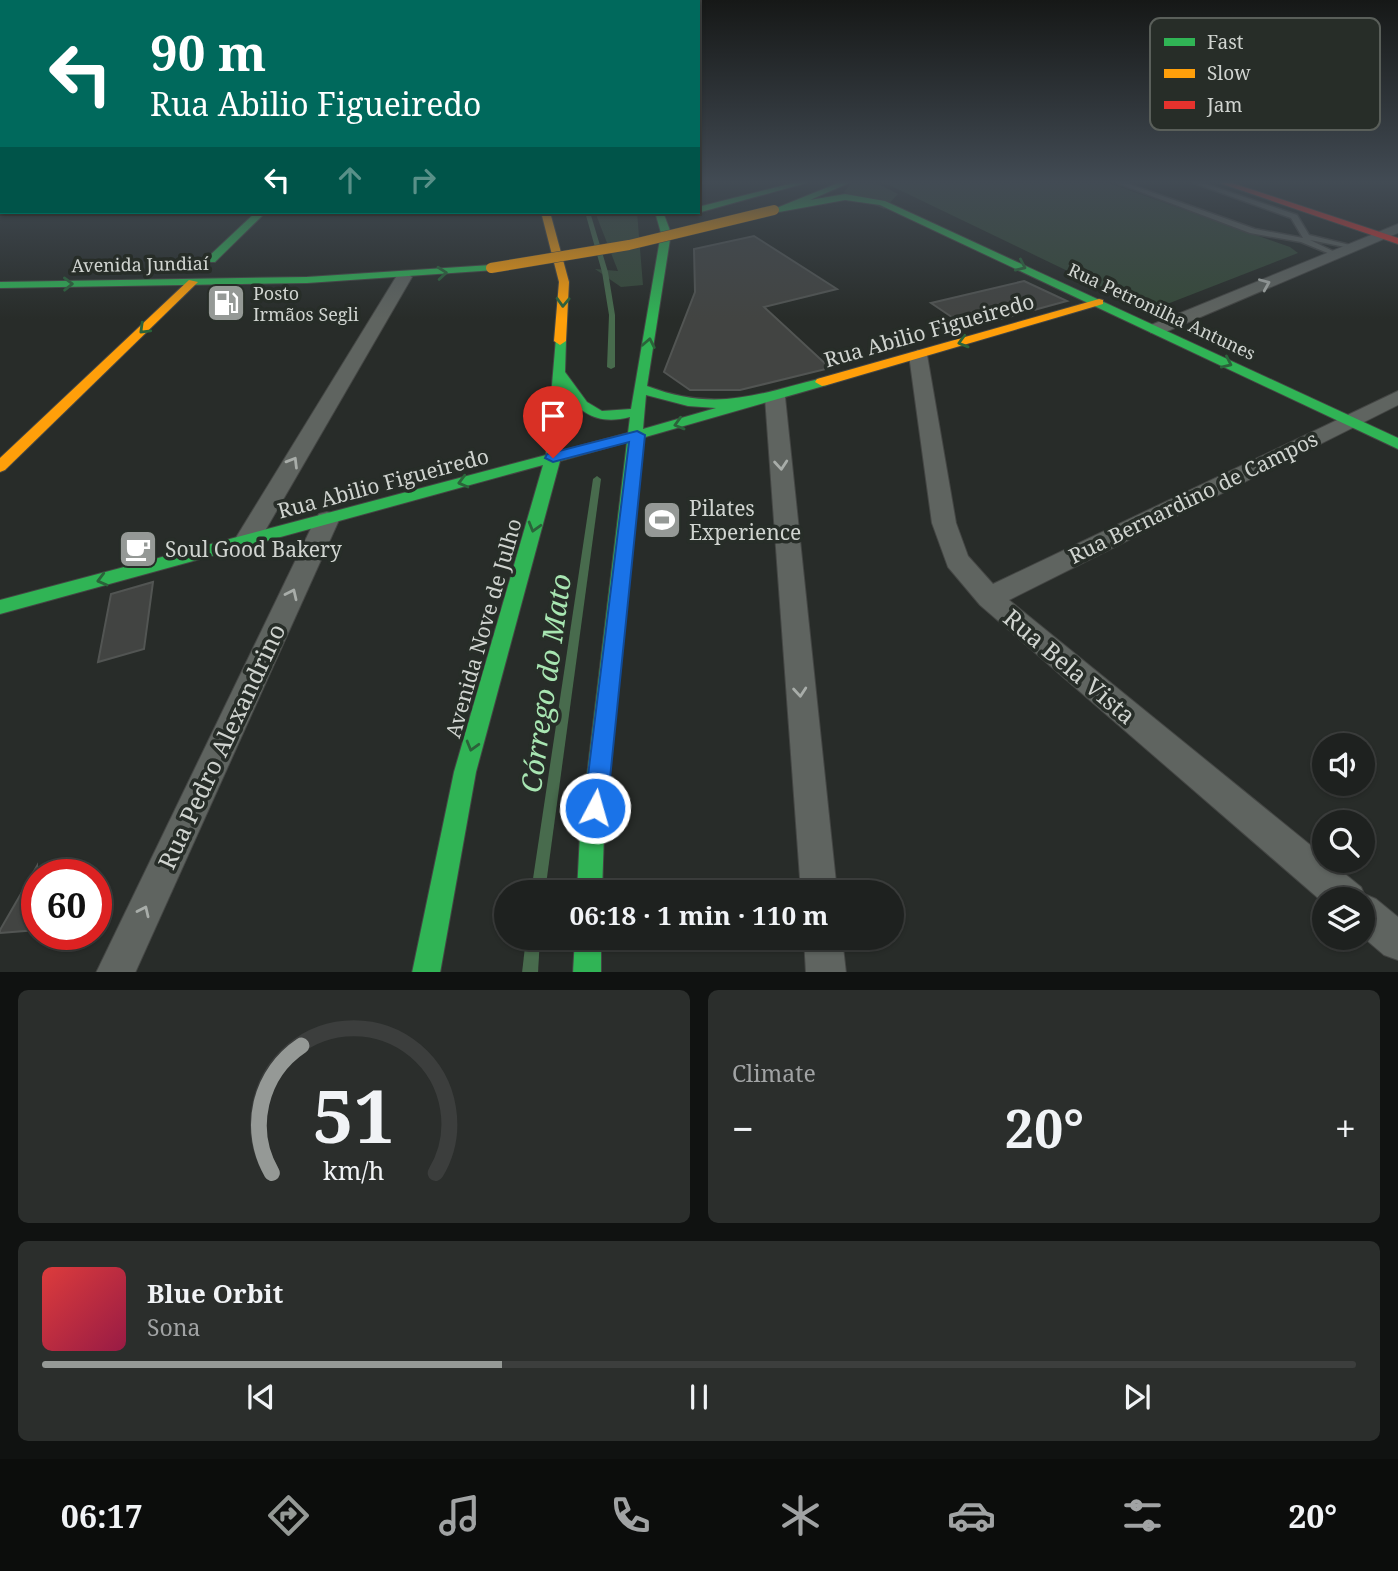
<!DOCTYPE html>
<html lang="en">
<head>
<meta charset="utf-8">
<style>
	:root { --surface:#1e211f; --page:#2b2e2c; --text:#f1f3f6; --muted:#a1a3a4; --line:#3c3e3d; --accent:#959996 }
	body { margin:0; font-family:"Noto Serif",serif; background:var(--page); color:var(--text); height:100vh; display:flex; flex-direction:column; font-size:26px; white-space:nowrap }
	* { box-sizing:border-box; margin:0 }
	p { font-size:23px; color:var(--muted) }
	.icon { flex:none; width:38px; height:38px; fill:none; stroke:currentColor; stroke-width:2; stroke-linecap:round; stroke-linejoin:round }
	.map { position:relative; height:972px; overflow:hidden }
	.details { display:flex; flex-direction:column; gap:18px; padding:18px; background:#101211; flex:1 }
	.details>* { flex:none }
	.top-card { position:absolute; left:0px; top:0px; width:700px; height:214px; box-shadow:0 2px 5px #0004,0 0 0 2px var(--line); background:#00695c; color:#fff; overflow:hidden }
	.fabs { position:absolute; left:1312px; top:733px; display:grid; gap:14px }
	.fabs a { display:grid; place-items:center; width:63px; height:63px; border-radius:50%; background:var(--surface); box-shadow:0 2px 5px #0004,0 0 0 2px var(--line); font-size:35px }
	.speed { position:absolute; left:21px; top:859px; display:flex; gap:14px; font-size:35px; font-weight:700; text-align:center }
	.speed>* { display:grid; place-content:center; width:91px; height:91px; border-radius:50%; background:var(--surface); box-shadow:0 2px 5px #0004,0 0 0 2px var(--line); line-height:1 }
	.speed .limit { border:10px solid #d22; background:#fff; color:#111 }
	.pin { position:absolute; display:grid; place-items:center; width:60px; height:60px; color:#fff; margin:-72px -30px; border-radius:50% 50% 50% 0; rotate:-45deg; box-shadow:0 0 7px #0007 }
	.pin .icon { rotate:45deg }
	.me { position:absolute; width:77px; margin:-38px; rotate:6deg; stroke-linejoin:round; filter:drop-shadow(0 0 5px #0008) }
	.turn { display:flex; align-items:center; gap:24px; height:147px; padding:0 35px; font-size:32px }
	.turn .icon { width:91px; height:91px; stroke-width:2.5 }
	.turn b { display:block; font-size:49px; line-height:60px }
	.lanes { display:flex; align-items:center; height:66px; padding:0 35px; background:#0003; justify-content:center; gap:35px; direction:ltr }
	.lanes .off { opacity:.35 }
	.big { font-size:52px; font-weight:700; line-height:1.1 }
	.details .card { flex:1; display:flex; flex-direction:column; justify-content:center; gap:10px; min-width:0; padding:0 24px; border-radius:10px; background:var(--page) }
	.details .dial { align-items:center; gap:0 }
	.dial svg { height:182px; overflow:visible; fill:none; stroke:var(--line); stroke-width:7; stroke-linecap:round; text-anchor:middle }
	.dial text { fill:var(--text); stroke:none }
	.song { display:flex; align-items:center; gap:21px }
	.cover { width:84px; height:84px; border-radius:10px; background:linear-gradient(135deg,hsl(0 70% 55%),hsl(340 70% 35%)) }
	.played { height:7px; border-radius:4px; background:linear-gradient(90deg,var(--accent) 35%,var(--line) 35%) }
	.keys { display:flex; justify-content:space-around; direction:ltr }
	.heat { display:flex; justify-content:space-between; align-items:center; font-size:38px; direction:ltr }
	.details .tiles { flex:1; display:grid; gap:18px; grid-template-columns:1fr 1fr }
	.card:last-child { grid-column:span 2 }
	.trip { position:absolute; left:494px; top:880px; width:410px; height:70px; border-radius:35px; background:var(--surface); box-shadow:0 2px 5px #0004,0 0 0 2px var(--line); font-weight:700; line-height:70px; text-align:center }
	.dock { display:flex; height:112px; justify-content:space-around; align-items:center; background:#0c0d0c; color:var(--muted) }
	.dock .icon { width:49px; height:49px }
	.dock .selected { color:var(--accent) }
	.dock b { font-size:32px; color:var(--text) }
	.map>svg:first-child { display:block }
	.green { fill:#364939 }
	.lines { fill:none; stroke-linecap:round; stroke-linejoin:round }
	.stream { fill:#486b4d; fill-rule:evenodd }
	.building { fill:#424442; stroke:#525553; stroke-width:2 }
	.lane-casing { stroke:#444644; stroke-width:3 }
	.street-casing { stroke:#444644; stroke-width:2 }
	.fast-casing { stroke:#444644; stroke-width:2 }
	.slow-casing { stroke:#444644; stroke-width:2 }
	.jam-casing { stroke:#444644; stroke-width:2 }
	.lane { fill:#5f6460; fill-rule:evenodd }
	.street { fill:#5f6460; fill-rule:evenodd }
	.fast { fill:#30b455; fill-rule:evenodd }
	.slow { fill:#ff9f0a; fill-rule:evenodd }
	.jam { fill:#e5322d; fill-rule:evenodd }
	.slow-bridge-casing { stroke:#444644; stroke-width:11; stroke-linecap:butt }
	.slow-bridge { stroke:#ff9f0a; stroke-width:10 }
	.oneway { stroke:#2b633a }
	.oneway2 { stroke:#a8ada9 }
	.route { fill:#1a73e8; stroke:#114b97; stroke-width:2 }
	.labels { text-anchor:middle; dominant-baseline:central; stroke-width:7; stroke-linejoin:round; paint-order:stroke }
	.far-street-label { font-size:18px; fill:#d0d4d0; stroke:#272d28 }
	.far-poi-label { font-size:18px; fill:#d0d4d0; stroke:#272d28; text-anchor:start }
	.street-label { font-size:21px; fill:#d0d4d0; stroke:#272d28 }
	.poi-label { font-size:21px; fill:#d0d4d0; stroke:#272d28; text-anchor:start }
	.near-street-label { font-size:24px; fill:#d0d4d0; stroke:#272d28 }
	.near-water-label { font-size:28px; font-style:italic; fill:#a8e6b2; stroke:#272d28 }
	.key { fill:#272d28; stroke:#5a5f5a; stroke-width:2 }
	.key-label { font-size:19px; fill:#d0d4d0 }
</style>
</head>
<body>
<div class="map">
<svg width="1398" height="973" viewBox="0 0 1398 973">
	<rect width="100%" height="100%" fill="#282c29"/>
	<!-- green -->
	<g class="green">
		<polygon points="851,183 876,183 898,194 884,209 844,192"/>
		<polygon points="885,183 1109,183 1290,247 1298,253 1162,306 1132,302"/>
		<polygon points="595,212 637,212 643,285 621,287 595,269 618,271"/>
	</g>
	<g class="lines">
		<!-- stream -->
		<g class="stream">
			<polygon points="585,212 590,212 608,272 615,315 615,367 611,369 607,367 609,315 602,272"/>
			<polygon points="597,476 601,479 545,892 531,892 593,479"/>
			<polygon points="526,938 540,938 538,973 522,973"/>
		</g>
	</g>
	<!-- building -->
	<g class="building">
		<polygon points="754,236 837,289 764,307 830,368 740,390 690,390 664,372 695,292 694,249"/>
		<polygon points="1024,281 1067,301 968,328 931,303"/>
		<polygon points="153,582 144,649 98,662 111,594"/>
		<polygon points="37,866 37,930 0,933 0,930"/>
	</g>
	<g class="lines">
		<!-- lane casing -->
		<g class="lane-casing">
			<polygon id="lane" points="1117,183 1126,183 1255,229 1303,238 1291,218 1194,183 1203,183 1297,215 1309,235 1354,246 1350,248 1310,240 1339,254 1335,256 1301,242 1250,233"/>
		</g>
		<!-- street casing -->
		<g class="street-casing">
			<g id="street">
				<polygon points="1398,224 1398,233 1163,333 1151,333 1148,329 1151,325"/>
				<polygon points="404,272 412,277 255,548 246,551 237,548 234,542 237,536 396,277"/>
				<polygon points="918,350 927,355 956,523 968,556 993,584 1398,391 1398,405 1009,600 1325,857 1325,861 1329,861 1361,887 1364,894 1376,899 1398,917 1398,960 1384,955 1363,937 1363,900 1325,900 1325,904 980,605 948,567 932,523 909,355"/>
				<polygon points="775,391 782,393 785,397 837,892 801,892 765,397 768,393"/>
				<polygon points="327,512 335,514 339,520 135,973 96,973 315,520 319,514"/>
				<polygon points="804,938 842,938 846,973 806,973"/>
			</g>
		</g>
		<!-- fast casing -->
		<g class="fast-casing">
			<g id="fast">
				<polygon points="793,183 806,183 701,212 695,212 698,212 698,207"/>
				<polygon points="838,183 849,183 810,200 845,194 885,201 1398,438 1398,449 880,205 845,200 779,212 774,209"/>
				<polygon points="256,212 266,212 215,262 207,262 207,258"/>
				<path d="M 655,212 L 663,212 L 671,233 L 647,386 C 715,412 756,395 822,378 L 829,382 L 827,385 L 642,438 L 604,834 L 602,892 L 577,892 L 580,834 L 627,442 L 560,461 L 476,772 L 440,973 L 412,973 L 454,772 L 543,465 L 0,614 L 0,600 L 546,455 L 556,338 L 560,337 L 566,341 L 565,372 L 587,402 L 602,411 L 631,409 L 661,233 ZM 564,391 C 581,415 600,425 630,417 L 628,433 L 561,451 ZM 646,395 L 688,406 L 716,408 L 643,429 Z"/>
				<polygon points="491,265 496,268 495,270 307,283 0,288 0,282 307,277"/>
				<polygon points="575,938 601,938 601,973 573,973"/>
			</g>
		</g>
		<!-- slow casing -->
		<g class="slow-casing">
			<g id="slow">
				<polygon points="698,183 703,183 698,186"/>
				<polygon points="2,188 2,194 0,195 0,189"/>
				<polygon points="541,212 550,212 569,282 566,341 560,345 554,341 559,282"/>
				<polygon points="189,280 198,282 5,470 0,472 0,458"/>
				<polygon points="1099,299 1103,300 1103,304 827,385 822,386 815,382 817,379"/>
			</g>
		</g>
		<!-- jam casing -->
		<g class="jam-casing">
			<polygon id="jam" points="1220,183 1232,183 1398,238 1398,244"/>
		</g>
		<!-- lane -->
		<use href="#lane" class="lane"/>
		<!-- street -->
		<use href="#street" class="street"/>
		<!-- fast -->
		<use href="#fast" class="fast"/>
		<!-- slow -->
		<use href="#slow" class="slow"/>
		<!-- jam -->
		<use href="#jam" class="jam"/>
		<!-- slow-bridge casing -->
		<g class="slow-bridge-casing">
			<polyline id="slow-bridge" points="491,268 629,245 774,210"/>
		</g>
		<!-- slow-bridge -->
		<use href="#slow-bridge" class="slow-bridge"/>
	</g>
	<!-- one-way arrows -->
	<defs><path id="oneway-chevron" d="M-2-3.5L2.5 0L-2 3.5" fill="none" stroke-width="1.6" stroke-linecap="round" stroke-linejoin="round" transform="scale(1.75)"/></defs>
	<g class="oneway">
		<use href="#oneway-chevron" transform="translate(1021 266) rotate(25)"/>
		<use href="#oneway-chevron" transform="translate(442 273) rotate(-5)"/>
		<use href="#oneway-chevron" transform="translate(68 284) rotate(-1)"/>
		<use href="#oneway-chevron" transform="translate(563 302) rotate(92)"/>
		<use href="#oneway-chevron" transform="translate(144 329) rotate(136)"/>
		<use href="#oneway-chevron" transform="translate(963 342) rotate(164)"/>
		<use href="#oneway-chevron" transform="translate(649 343) rotate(-79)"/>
		<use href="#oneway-chevron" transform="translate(1227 363) rotate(25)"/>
		<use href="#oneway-chevron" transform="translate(679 424) rotate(164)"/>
		<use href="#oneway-chevron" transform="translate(463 482) rotate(165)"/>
		<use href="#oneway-chevron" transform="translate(534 527) rotate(106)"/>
		<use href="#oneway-chevron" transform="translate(102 580) rotate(165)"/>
		<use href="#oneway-chevron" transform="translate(472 746) rotate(106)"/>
	</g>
	<g class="oneway2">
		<use href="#oneway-chevron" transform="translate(1265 284) rotate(-23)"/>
		<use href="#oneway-chevron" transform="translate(293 462) rotate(-59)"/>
		<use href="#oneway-chevron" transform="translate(781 465) rotate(85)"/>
		<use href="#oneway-chevron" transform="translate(292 594) rotate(-65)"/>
		<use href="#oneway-chevron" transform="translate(800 692) rotate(85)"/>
		<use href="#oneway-chevron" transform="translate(144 911) rotate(-65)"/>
	</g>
	<!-- sky -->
	<linearGradient id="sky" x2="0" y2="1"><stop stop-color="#161817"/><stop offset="0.57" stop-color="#424b54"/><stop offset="1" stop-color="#424b54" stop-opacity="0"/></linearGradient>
	<rect width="1398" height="319" fill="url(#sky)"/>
	<!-- route -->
	<polygon class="route" points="637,431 645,435 607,808 604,816 595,819 587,816 584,808 629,442 553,462 545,458 547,454"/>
	<!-- icons -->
	<defs>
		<g id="fuel-square" transform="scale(2.0125)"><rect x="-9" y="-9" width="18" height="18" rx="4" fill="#959996" stroke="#272d28"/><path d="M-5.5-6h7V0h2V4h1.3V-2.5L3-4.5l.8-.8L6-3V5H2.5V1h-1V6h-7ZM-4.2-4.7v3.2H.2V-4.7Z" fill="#fff"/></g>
		<g id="stadium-square" transform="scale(2.0125)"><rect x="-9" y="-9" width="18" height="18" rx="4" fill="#959996" stroke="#272d28"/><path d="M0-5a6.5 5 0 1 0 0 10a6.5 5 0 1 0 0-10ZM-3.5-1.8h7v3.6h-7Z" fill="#fff"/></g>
		<g id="cafe-square" transform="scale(2.0125)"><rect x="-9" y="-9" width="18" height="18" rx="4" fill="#959996" stroke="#272d28"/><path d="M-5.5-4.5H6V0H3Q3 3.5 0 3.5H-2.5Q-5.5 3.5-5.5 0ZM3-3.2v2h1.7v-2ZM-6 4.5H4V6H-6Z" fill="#fff"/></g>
	</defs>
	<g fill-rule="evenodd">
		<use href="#fuel-square" x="226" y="303"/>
		<use href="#stadium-square" x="662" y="520"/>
		<use href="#cafe-square" x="138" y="549"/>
	</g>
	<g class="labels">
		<!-- far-street labels -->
		<g class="far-street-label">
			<text transform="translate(140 264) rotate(-1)">Avenida Jundiaí</text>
			<text transform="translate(1162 311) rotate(25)">Rua Petronilha Antunes</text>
		</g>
		<!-- far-poi labels -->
		<g class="far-poi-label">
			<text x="253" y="293">Posto<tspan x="253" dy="21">Irmãos Segli</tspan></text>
		</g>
		<!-- street labels -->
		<g class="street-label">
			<text transform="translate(929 330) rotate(-16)">Rua Abilio Figueiredo</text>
			<text transform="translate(383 483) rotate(-15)">Rua Abilio Figueiredo</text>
			<text transform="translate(1193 497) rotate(-26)">Rua Bernardino de Campos</text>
			<text transform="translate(483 628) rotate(-74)">Avenida Nove de Julho</text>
		</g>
		<!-- poi labels -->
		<g class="poi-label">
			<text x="689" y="508">Pilates<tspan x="689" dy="24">Experience</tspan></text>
			<text x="165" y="549">Soul Good Bakery</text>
		</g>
		<!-- near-street labels -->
		<g class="near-street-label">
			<text transform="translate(1070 666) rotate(40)">Rua Bela Vista</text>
			<text transform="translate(221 746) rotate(-65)">Rua Pedro Alexandrino</text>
		</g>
		<!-- near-water labels -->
		<g class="near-water-label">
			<text transform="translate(545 683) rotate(-82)">Córrego do Mato</text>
		</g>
	</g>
	<!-- legend -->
	<rect x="1150" y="18" width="230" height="112" rx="10" class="key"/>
	<rect x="1164" y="38" width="31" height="8" fill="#30b455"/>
	<rect x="1164" y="69" width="31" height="9" fill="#ff9f0a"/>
	<rect x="1164" y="101" width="31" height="8" fill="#e5322d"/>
	<g class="key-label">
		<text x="1207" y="49">Fast</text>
		<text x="1207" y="80">Slow</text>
		<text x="1207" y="112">Jam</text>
	</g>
</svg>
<div class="fabs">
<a><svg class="icon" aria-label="sound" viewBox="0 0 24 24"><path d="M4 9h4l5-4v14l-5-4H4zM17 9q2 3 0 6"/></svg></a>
<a><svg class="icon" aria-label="search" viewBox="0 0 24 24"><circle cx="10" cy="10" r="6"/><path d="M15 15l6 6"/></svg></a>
<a><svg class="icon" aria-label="layers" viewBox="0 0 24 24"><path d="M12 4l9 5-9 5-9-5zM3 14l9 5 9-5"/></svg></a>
</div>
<div class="speed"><div class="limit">60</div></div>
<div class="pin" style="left:553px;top:458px;background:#d93025"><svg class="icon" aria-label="arrive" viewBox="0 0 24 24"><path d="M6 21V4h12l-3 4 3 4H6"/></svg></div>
<svg class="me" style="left:595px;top:808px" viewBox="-20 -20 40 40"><circle r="17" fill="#1a73e8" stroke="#fff" stroke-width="3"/><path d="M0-11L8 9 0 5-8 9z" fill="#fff"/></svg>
<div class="trip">06:18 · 1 min · 110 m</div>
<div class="top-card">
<div class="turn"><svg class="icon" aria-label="left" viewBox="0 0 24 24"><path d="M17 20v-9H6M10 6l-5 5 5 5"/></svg><div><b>90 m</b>Rua Abilio Figueiredo</div></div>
<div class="lanes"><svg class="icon" aria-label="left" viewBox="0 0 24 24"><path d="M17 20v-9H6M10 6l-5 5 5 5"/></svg><svg class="icon off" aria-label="ahead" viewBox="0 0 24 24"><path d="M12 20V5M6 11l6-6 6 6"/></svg><svg class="icon off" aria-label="right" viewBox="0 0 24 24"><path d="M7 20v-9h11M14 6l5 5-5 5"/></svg></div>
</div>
</div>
<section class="details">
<div class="tiles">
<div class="card dial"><svg viewBox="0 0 100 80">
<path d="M14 69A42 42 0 1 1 86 69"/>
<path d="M14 69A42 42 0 0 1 27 13" stroke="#959996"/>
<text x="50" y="56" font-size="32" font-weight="700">51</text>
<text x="50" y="72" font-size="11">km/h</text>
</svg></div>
<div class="card"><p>Climate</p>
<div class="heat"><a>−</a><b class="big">20°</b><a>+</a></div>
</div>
<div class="card">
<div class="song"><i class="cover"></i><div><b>Blue Orbit</b><p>Sona</p></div></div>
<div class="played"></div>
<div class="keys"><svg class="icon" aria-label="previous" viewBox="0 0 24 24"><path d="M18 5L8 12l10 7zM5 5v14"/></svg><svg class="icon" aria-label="pause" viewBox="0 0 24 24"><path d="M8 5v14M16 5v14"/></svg><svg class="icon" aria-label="next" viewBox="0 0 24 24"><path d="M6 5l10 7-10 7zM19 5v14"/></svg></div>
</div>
</div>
</section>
<nav class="dock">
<b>06:17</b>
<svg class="icon selected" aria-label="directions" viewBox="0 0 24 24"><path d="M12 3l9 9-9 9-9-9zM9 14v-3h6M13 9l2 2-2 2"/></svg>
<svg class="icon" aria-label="music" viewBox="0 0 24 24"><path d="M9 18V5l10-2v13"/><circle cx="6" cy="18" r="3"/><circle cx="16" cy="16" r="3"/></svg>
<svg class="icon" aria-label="phone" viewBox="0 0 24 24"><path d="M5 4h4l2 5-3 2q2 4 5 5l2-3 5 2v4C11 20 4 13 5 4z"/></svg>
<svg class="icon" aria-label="climate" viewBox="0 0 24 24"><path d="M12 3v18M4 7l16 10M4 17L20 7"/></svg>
<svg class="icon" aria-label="car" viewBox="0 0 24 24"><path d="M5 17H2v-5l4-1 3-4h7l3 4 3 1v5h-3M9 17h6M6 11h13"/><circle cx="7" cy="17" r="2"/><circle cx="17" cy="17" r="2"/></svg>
<svg class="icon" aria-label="filters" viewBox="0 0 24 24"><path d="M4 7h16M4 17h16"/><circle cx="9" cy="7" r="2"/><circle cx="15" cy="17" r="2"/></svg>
<b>20°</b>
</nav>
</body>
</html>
